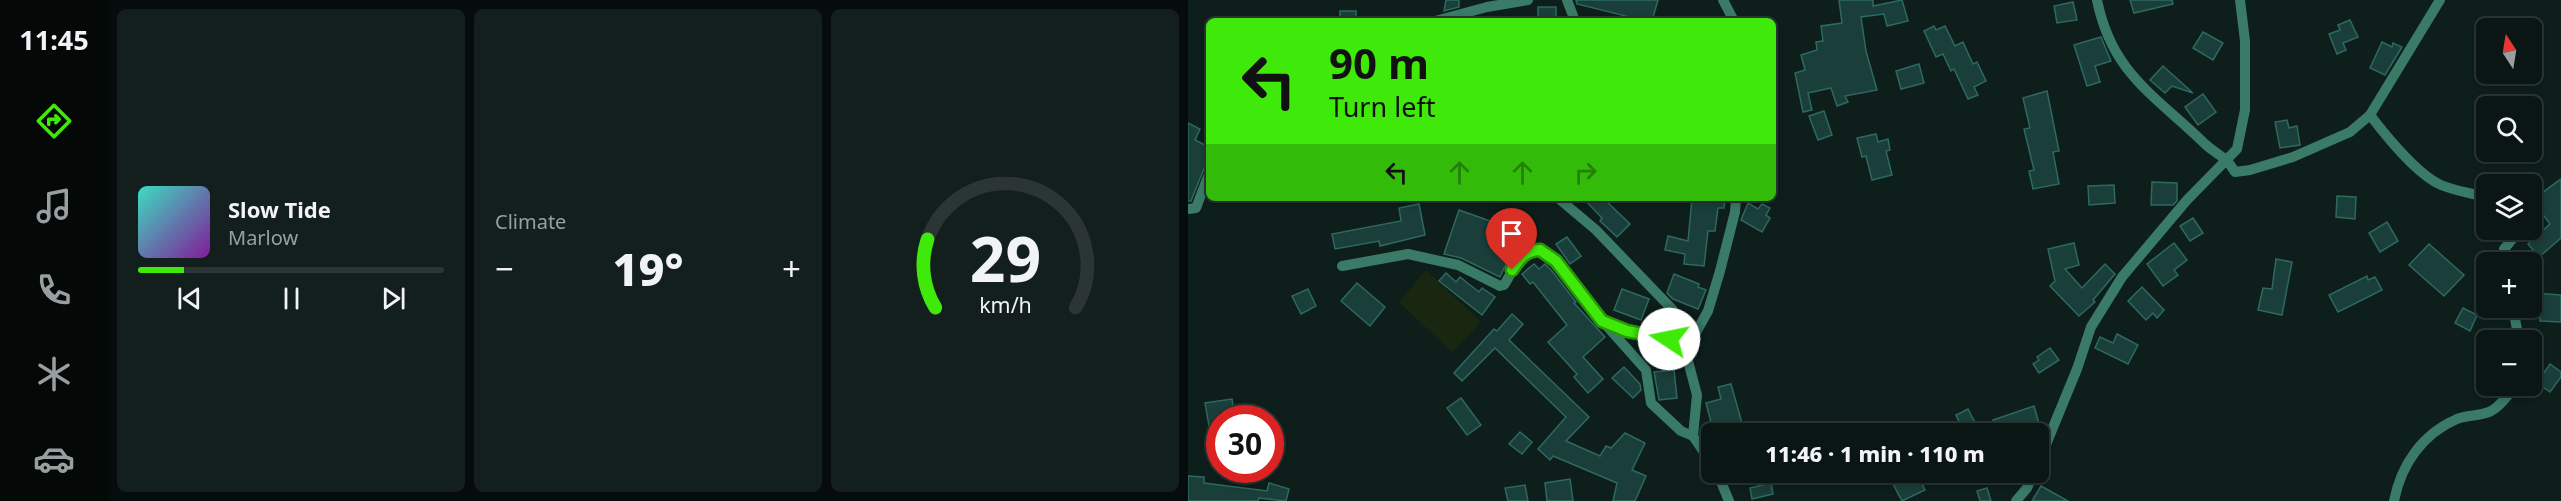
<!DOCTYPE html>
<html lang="en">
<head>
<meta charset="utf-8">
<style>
	:root { --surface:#0a1614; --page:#131f1d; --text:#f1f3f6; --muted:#999fa0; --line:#2a3534; --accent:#3fea0a }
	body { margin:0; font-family:"Noto Sans",sans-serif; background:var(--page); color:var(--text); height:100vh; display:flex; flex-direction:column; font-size:22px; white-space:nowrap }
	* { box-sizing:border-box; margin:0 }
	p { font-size:20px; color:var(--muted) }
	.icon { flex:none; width:33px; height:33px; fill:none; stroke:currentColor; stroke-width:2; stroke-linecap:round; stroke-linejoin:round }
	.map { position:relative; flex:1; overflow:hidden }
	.drawer { display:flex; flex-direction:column; gap:9px; padding:9px; background:#060c0b; width:1080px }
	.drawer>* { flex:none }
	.hud { position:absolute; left:18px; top:18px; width:570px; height:183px; border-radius:9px; box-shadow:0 3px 9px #0003,0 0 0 2px var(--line); background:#3fea0a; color:#111; overflow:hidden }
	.needle { width:39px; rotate:348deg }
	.controls { position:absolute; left:1288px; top:18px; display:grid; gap:12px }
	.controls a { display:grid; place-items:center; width:66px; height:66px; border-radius:9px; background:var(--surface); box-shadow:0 3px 9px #0003,0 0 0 2px var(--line); font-size:30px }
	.speed { position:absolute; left:18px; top:405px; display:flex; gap:12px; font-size:30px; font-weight:700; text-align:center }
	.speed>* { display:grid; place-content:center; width:78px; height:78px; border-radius:50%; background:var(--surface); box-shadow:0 3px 9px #0003,0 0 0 2px var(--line); line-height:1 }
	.speed .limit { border:9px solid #d22; background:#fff; color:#111 }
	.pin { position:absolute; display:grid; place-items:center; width:51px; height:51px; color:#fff; margin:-62px -26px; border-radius:50% 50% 50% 0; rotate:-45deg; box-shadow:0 0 6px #0007 }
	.pin .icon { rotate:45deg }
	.me { position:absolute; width:66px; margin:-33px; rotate:281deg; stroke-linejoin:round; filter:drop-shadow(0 0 4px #0008) }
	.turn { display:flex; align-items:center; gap:21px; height:126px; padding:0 24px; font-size:27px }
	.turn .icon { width:78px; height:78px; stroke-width:2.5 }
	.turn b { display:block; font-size:42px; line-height:51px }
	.lanes { display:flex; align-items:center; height:57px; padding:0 24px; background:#0003; justify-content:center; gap:30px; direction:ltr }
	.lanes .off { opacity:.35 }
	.big { font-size:45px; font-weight:800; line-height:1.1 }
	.drawer .widget { flex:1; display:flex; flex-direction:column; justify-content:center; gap:9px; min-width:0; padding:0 21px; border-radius:9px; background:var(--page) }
	.drawer .dial { align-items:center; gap:0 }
	.dial svg { height:156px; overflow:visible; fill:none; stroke:var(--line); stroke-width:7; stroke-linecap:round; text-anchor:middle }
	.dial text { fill:var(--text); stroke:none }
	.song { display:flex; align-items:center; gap:18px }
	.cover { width:72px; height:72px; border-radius:9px; background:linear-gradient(135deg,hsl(170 70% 55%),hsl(290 70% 35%)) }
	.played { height:6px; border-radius:3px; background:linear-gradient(90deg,var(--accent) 15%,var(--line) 15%) }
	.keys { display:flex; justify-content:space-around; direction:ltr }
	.heat { display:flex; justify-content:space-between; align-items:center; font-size:33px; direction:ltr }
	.drawer .tiles { flex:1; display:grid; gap:9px; grid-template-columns:repeat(3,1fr) }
	.trip { position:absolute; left:513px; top:423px; width:348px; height:60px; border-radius:9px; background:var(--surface); box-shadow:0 3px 9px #0003,0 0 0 2px var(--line); font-weight:800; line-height:60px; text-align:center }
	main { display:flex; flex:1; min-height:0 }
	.dock { display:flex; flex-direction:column; width:108px; justify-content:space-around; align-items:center; background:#040908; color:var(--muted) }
	.dock .icon { width:42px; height:42px }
	.dock .on { color:var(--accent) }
	.dock b { font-size:27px; color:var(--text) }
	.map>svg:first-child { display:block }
	.green { fill:#192710 }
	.building { fill:#1a3e39; stroke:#2d6961; stroke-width:1.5 }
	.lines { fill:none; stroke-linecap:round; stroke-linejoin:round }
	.minor { stroke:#3a7b67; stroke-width:10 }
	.route-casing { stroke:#299806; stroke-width:15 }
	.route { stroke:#3fea0a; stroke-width:10 }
</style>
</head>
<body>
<main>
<nav class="dock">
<b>11:45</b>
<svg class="icon on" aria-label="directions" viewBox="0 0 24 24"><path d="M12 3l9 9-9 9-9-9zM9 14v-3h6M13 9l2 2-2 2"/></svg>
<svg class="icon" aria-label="music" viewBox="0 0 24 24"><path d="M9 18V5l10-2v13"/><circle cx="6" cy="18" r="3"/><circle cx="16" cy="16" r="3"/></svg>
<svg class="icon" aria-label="phone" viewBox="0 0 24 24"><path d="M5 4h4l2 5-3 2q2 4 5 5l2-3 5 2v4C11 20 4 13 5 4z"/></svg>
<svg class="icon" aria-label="climate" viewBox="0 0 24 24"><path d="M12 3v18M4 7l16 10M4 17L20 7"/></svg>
<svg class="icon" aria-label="car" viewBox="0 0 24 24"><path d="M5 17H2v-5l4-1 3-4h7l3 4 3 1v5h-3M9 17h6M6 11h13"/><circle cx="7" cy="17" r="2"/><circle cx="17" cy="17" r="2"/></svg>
</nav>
<section class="drawer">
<div class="tiles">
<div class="widget">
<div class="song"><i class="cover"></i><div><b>Slow Tide</b><p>Marlow</p></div></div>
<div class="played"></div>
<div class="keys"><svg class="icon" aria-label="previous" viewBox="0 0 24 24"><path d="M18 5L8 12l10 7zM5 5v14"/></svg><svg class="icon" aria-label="pause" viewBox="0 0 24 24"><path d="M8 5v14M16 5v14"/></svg><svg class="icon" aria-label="next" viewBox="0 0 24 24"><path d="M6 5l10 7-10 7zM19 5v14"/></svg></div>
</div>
<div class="widget"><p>Climate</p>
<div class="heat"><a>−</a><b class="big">19°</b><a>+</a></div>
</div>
<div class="widget dial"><svg viewBox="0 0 100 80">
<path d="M14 69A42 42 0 1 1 86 69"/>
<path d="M14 69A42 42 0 0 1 10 34" stroke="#3fea0a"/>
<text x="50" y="56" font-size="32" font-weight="700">29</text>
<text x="50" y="72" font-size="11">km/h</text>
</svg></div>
</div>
</section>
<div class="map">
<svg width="1373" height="501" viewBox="0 0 1373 501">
	<rect width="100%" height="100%" fill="#0d1e1b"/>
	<!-- green -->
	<polygon class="green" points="238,270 293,322 264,352 211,302"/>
	<!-- building -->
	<g class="building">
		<polygon points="258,0 271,0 271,7 256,11"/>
		<polygon points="388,0 470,0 464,21 446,21 446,18 389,4"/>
		<polygon points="651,0 685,0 685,6 714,0 720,21 699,26 696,14 673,17 678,51 689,90 657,96 660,102 649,106 643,88 620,93 624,110 615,112 607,73 617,70 613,55 629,50 628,42 635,41 633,26 654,23"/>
		<polygon points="942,0 984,0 985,4 946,13"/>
		<polygon points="885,2 889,20 869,23 866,6"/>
		<rect x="350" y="7" width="18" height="14"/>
		<rect x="152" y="11" width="16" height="10"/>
		<polygon points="1162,20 1170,37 1155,43 1158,50 1149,54 1141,34 1152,30 1150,25"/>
		<polygon points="746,26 748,30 757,26 767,46 775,42 785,64 789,62 798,81 786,87 790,95 780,99 766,69 763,71 755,54 748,57 736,31"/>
		<polygon points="1015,32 1035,43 1025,60 1005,48"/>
		<polygon points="913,37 923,61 907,66 912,82 899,86 886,45"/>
		<polygon points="1194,42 1204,47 1205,43 1214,47 1197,75 1182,68"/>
		<polygon points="731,64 736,83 713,89 708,71"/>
		<polygon points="975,66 1005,93 984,86 977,93 962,80"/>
		<polygon points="859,91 871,151 865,152 871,184 845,189 841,171 846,170 836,129 842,128 835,98"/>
		<polygon points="1015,94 1028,112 1010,125 997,107"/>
		<polygon points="636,111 644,135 630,140 621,116"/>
		<polygon points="1099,120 1101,128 1109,126 1112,145 1092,148 1087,122"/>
		<polygon points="0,123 12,129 7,140 21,147 21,156 3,201 0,201"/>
		<polygon points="688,134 690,142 700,139 702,150 698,151 704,175 684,180 678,156 674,157 669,138"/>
		<polygon points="1373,179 1373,238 1351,257 1340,244 1362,224 1344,200"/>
		<polygon points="964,182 989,183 989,201 985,205 963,205"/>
		<polygon points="926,185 927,203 901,205 900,186"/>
		<polygon points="1149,196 1168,197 1167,219 1148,217"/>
		<polygon points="395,198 415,198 442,224 429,237 412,221 414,218"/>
		<polygon points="504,198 537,198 536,208 530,208 527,231 520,231 516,266 496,264 497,254 477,250 480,236 500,241"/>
		<polygon points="560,203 570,209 574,204 582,208 578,215 582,218 574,232 553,220"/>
		<polygon points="231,204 237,235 192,246 191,241 147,249 144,234 213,221 211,208"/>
		<polygon points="271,210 302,221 298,233 327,244 312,277 273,258 256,254"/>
		<polygon points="1005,218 1015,233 1002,241 992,226"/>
		<polygon points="1199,222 1210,241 1192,252 1181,233"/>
		<polygon points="379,237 393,256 382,264 368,244"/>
		<polygon points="886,243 891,265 877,269 894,288 917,264 927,274 905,300 907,302 891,316 862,286 867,281 860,249"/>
		<polygon points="986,243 999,260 986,270 990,275 975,286 959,264"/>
		<polygon points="1241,244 1276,275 1256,296 1221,265"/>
		<polygon points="1088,259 1104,262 1094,315 1070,310 1075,288 1084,289"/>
		<polygon points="346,264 351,269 357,264 364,271 388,302 386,303 417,337 395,357 415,379 400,393 386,377 389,374 360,342 379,325 345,282 342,284 334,274"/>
		<polygon points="258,273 268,282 272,277 291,292 294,288 307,297 294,315 251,281"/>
		<polygon points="486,274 511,284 510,287 518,290 510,309 485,299 479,293"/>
		<polygon points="1179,276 1180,280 1187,277 1194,290 1150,312 1141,295"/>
		<polygon points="169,283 197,307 182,326 153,301"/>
		<polygon points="954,287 976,310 969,318 965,313 958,320 940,301"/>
		<polygon points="120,289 128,306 113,314 104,296"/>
		<polygon points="434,289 461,299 453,320 426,310"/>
		<polygon points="1344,293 1373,295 1373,322 1352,321 1352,313 1344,313"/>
		<polygon points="1275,308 1289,315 1282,331 1267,323"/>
		<polygon points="324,314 335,324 321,340 401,417 378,441 412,456 418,446 423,448 437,433 457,443 444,470 458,476 447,501 425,501 429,483 365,456 362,460 350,449 378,417 307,348 274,381 266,373 306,329 309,331"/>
		<polygon points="929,334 950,345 940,364 907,348 912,337 925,343"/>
		<polygon points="862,348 871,360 851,373 845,364 851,360 849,357"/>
		<polygon points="1362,364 1373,372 1373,377 1362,392 1349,383"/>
		<polygon points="436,367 452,384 453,390 445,398 424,378"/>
		<polygon points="486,370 489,398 471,400 466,372"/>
		<polygon points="543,384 557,434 526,434 518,403 533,399 530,387"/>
		<polygon points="273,398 293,425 279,435 259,408"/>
		<polygon points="44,399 47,418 32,418 32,424 21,426 17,403"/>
		<polygon points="846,406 854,434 814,434 812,427 808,428 805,420"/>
		<polygon points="780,409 793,434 777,434 768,415"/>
		<polygon points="332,432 344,442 334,454 321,444"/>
		<polygon points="724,472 728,472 737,490 714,501 704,482"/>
		<polygon points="0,476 16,477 16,483 79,491 81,483 101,489 98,501 71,498 70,501 0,501"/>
		<polygon points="382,479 385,501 359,501 357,483"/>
		<polygon points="583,483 585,494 564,499 562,488"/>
		<polygon points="337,485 340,501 320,501 317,488"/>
		<polygon points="853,486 880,501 844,501"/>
		<polygon points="799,488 803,501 792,501 789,491"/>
	</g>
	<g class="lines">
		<!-- minor -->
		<g class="minor">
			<polyline points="379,0 387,21"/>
			<polyline points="535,0 546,21"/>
			<path d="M 909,0 C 924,74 967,95 1017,144 C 1030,156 1037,155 1047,172 L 1062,170 L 1105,157 L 1162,132 L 1182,115 L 1252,0"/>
			<polyline points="247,21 299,7 340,0"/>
			<path d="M 1182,115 C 1198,136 1230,175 1253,185 C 1267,191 1284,193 1299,198"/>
			<polyline points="370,198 408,230 507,333"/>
			<polyline points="0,209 8,208 21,174"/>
			<polyline points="1315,262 1316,249 1332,230"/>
			<path d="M 154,266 L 220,254 L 270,265 L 312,286 L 316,285 C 326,270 331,250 352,250 C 378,269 390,298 413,319 C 427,333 481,339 502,343"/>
			<polyline points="1325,308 1331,340"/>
			<polyline points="417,324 458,370 463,403 493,431 505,436"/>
			<polyline points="524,464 505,436 509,395 500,361 502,343 520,311 532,271 547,212 548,198"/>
			<polyline points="850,464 889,369 903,327 934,277 999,200 1049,149 1057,110 1057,41 1052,0"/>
			<polyline points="529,472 541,501"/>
			<polyline points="828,501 839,488 846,472"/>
			<path d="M 1206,501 C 1213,465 1234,434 1269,419 C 1279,415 1291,416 1301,412 C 1311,408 1321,394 1327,386"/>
		</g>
	</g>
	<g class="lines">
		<!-- route casing -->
		<g class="route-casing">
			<path id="route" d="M 324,270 C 331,259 338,250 352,250 L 368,261 L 414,321 L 439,331 L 481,339"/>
		</g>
		<!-- route -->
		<use href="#route" class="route"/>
	</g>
</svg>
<div class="controls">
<a><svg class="needle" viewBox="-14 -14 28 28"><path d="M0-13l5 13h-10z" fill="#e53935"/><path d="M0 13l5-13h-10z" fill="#999fa0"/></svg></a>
<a><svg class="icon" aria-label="search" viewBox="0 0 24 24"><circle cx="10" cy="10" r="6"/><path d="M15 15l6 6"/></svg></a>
<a><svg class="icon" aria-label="layers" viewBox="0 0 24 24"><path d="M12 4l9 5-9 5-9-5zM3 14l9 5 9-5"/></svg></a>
<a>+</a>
<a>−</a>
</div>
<div class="speed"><div class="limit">30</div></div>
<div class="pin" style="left:324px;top:270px;background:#d93025"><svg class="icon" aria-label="arrive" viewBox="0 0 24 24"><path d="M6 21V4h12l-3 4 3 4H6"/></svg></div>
<svg class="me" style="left:481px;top:339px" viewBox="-20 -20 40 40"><circle r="19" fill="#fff"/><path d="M0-13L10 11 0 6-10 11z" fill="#3fea0a"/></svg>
<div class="trip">11:46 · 1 min · 110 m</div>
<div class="hud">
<div class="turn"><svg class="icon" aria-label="left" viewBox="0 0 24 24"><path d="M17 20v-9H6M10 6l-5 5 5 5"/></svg><div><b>90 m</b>Turn left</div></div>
<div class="lanes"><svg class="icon" aria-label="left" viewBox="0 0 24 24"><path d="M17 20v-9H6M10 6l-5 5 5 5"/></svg><svg class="icon off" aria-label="ahead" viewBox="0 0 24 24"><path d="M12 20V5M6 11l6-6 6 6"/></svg><svg class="icon off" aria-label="ahead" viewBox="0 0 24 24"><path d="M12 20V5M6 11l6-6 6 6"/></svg><svg class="icon off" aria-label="right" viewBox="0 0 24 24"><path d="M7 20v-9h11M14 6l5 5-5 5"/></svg></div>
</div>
</div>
</main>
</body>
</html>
